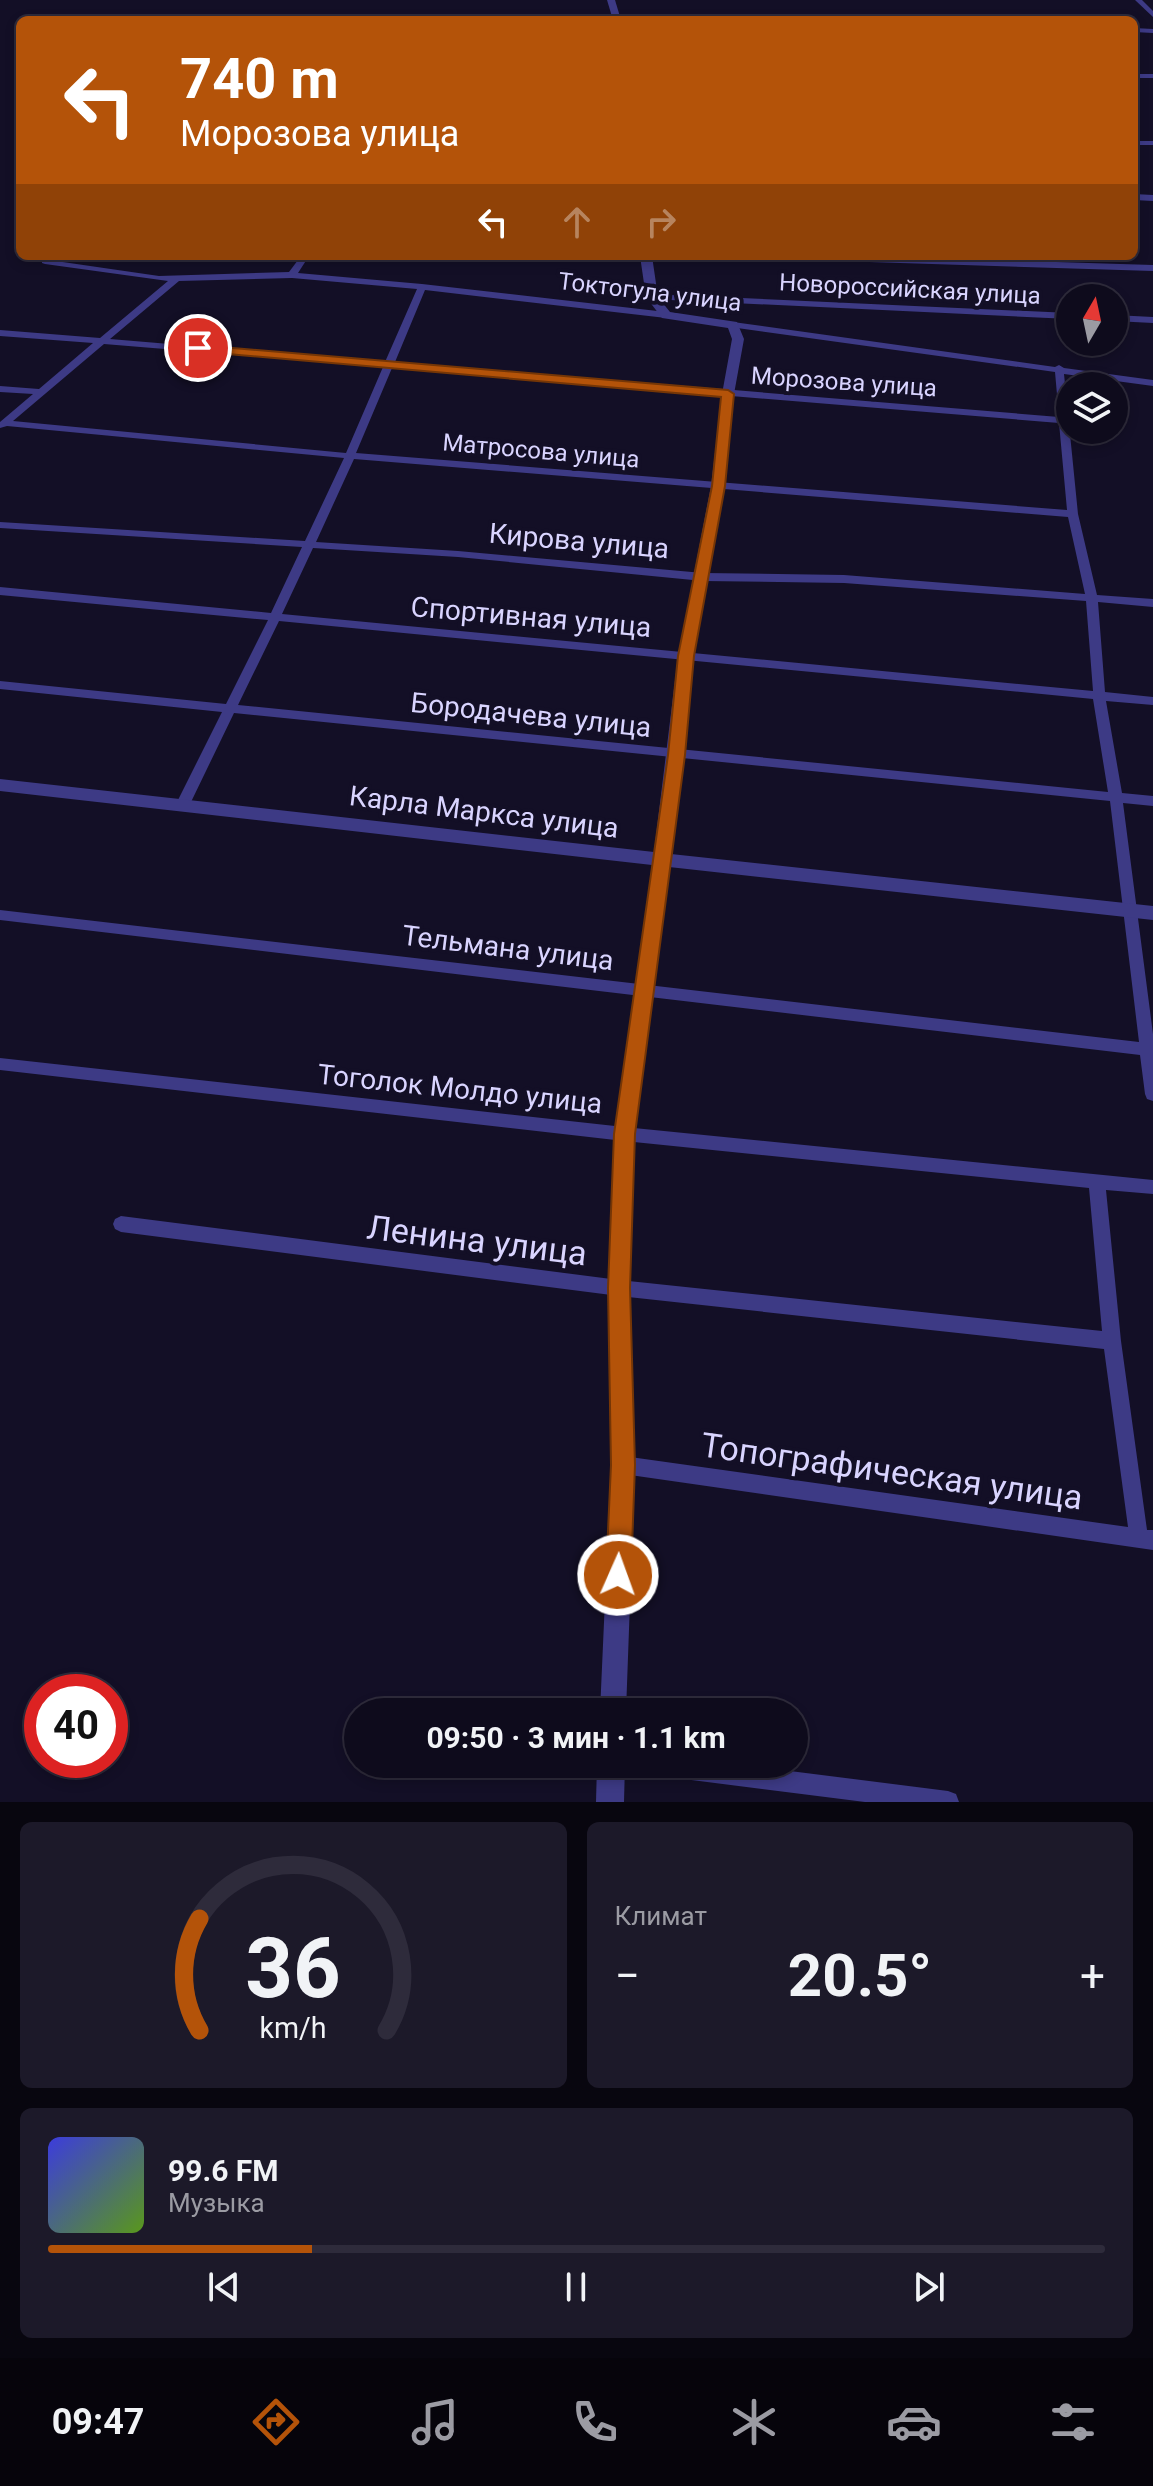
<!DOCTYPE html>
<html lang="ru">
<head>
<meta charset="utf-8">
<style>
	:root { --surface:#0e0b1c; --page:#1c1929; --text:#f1f3f6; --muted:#9b9ba3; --line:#2e2b3b; --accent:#b45309 }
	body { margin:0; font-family:Roboto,sans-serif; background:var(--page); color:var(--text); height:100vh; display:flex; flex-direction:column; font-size:30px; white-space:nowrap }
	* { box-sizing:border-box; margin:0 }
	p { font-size:26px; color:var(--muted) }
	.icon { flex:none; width:44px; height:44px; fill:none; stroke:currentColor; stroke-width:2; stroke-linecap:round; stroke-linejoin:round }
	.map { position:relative; height:1802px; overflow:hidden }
	.sheet { display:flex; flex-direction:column; gap:20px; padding:20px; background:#08060f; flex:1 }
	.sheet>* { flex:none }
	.hud { position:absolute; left:16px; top:16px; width:1122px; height:244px; border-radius:12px; box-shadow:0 4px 12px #0003,0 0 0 2px var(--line); background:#b45309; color:#fff; overflow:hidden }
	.needle { width:52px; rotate:9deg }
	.buttons { position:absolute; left:1056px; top:284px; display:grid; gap:16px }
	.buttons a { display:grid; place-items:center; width:72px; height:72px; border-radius:50%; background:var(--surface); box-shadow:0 4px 12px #0003,0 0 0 2px var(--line); font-size:40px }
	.speed { position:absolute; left:24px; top:1674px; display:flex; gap:16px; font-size:40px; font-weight:700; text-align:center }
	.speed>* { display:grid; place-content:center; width:104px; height:104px; border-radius:50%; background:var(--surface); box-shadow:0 4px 12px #0003,0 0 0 2px var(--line); line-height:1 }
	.speed .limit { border:12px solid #d22; background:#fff; color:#111 }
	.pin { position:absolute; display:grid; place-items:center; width:68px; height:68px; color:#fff; margin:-34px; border:4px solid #fff; border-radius:50%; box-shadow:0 2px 8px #0007 }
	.me { position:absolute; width:88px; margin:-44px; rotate:2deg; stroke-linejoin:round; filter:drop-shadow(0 0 6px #0008) }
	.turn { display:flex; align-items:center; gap:28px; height:168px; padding:0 32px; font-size:36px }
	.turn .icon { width:104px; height:104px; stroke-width:2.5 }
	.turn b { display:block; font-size:56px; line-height:68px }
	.lanes { display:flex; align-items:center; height:76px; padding:0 32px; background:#0003; justify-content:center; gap:40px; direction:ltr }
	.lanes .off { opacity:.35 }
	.big { font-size:60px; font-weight:700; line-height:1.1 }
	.sheet .card { flex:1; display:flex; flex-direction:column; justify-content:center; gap:12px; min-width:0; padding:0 28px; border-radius:12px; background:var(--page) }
	.sheet .dial { align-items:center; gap:0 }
	.dial svg { height:208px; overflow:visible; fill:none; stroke:var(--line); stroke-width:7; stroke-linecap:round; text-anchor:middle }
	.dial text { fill:var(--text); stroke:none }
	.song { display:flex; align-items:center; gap:24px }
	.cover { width:96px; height:96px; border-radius:12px; background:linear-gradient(135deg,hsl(240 70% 55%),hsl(90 70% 35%)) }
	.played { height:8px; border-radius:4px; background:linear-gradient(90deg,var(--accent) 25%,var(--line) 25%) }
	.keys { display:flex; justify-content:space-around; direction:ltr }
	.heat { display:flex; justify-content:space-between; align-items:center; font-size:44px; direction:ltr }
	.sheet .tiles { flex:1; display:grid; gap:20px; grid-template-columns:1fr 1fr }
	.card:last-child { grid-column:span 2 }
	.trip { position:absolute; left:344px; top:1698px; width:464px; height:80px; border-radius:40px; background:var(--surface); box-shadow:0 4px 12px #0003,0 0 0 2px var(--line); font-weight:700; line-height:80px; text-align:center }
	.dock { display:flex; height:128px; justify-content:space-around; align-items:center; background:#06040b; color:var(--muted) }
	.dock .icon { width:56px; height:56px }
	.dock .selected { color:var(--accent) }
	.dock b { font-size:36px; color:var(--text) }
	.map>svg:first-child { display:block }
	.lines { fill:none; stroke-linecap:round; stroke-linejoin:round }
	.minor { fill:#3d3a85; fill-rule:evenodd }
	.tertiary { fill:#3d3a85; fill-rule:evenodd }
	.route { fill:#b45309; stroke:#753606; stroke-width:2 }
	.labels { text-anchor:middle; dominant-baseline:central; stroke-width:8; stroke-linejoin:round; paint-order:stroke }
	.far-street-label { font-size:24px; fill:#d9d4ff; stroke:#130f26 }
	.street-label { font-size:28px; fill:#d9d4ff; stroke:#130f26 }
	.near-street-label { font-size:34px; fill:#d9d4ff; stroke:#130f26 }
</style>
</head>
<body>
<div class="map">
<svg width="1153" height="1802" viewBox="0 0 1153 1802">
	<rect width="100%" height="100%" fill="#130f26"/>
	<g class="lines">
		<!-- minor -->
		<g class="minor">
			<polygon points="1135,0 1142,0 1153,11 1153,17"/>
			<polygon points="382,14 617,17 620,19 380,17"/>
			<polygon points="1134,28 1153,29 1153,33 1134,32"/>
			<rect x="1134" y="74" width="19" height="4"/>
			<rect x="1134" y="141" width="19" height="4"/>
			<path d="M 301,256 L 309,256 L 298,273 L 422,284 L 666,312 L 671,315 L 666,318 L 425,290 L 395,362 L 1059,417 L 1055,372 L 730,327 L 728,325 L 733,322 L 1055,367 L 1059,365 L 1064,368 L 1153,380 L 1153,386 L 1064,374 L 1078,514 L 1097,595 L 1153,599 L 1153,607 L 1098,602 L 1105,692 L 1153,697 L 1153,705 L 1106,701 L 1122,793 L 1153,796 L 1153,806 L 1123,803 L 1153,1034 L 1153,1101 L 1147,1099 L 1145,1094 L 1140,1055 L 0,920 L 0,910 L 1139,1042 L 1110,801 L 234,713 L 191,802 L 184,807 L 177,802 L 222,712 L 0,689 L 0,681 L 226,704 L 268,620 L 0,595 L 0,587 L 271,613 L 302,547 L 0,528 L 0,522 L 305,541 L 344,458 L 7,426 L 0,428 L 0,422 L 33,394 L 0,392 L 0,386 L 39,389 L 93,343 L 0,336 L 0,330 L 100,338 L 168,281 L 45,264 L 42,263 L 42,259 L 159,276 L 289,272 ZM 292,278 L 417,289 L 385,362 L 110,339 L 179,281 ZM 104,344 L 383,367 L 346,453 L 13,421 ZM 392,368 L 1059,423 L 1067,510 L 356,453 ZM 354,459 L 1068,517 L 1085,594 L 844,575 L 703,573 L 458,551 L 316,542 ZM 313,548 L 458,557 L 703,581 L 844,583 L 1086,601 L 1093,691 L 282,614 ZM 279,621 L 1093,699 L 1108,792 L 238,705 Z"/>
			<polygon points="771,256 857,256 1153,265 1153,271 775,259"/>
			<polygon points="652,294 1070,313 1070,319 649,299 649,295"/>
			<polygon points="1114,315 1153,317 1153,323 1114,321"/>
			<polygon points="0,1058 624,1127 1153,1180 1153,1194 1106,1190 1121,1341 1147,1530 1153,1530 1153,1550 623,1474 616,1472 614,1465 616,1458 623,1456 1128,1527 1104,1349 619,1296 121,1232 115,1229 113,1224 115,1219 121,1216 619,1280 1102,1331 1089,1188 624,1141 0,1070"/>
			<polygon points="641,1764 735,1764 948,1791 956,1794 959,1802 865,1802 652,1775 645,1771"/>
		</g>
		<!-- tertiary -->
		<g class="tertiary">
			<polygon points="607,0 615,0 621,20 613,20"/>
			<polygon points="1134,194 1153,195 1153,201 1134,200"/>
			<polygon points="640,256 652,256 658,297 670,312 737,322 744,339 734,394 725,486 694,656 671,854 1153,906 1153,920 669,867 634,1134 630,1288 635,1465 626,1712 600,1712 611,1465 608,1288 614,1134 652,865 0,791 0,779 654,852 678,656 711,486 722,394 732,339 728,328 662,318 646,297"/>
			<polygon points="597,1764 625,1764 624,1802 596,1802"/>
		</g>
	</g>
	<!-- route -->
	<polygon class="route" points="198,345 728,390 734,394 725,486 694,656 685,755 635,1134 630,1288 635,1465 631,1575 627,1584 618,1588 609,1584 606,1575 611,1465 608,1288 614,1134 668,755 678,656 712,486 721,397 193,351 191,348"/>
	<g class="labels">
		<!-- far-street labels -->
		<g class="far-street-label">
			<text transform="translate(910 289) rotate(3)">Новороссийская улица</text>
			<text transform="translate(650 292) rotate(7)">Токтогула улица</text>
			<text transform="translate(844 382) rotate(4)">Морозова улица</text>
			<text transform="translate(541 451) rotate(5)">Матросова улица</text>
		</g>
		<!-- street labels -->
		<g class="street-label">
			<text transform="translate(579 541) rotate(5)">Кирова улица</text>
			<text transform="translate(531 617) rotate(5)">Спортивная улица</text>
			<text transform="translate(531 715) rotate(6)">Бородачева улица</text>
			<text transform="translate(484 812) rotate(7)">Карла Маркса улица</text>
			<text transform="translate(508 948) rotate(7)">Тельмана улица</text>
			<text transform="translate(460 1089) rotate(6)">Тоголок Молдо улица</text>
		</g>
		<!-- near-street labels -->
		<g class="near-street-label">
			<text transform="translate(477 1240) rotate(7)">Ленина улица</text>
			<text transform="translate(892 1471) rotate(8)">Топографическая улица</text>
		</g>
	</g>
</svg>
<div class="buttons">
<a><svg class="needle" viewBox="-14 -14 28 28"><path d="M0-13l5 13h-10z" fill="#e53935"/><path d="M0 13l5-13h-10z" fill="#9b9ba3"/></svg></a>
<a><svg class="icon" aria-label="layers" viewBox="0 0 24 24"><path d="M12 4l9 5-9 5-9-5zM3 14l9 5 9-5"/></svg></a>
</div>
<div class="speed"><div class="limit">40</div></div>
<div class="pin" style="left:198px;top:348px;background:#d93025"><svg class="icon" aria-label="arrive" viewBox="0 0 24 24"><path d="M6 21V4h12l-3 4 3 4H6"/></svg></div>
<svg class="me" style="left:618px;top:1575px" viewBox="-20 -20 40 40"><circle r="17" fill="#b45309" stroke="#fff" stroke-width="3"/><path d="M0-11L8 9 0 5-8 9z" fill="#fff"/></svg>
<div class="trip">09:50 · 3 мин · 1.1 km</div>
<div class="hud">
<div class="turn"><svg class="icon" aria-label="left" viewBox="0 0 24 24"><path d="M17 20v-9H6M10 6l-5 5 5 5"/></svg><div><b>740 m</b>Морозова улица</div></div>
<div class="lanes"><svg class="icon" aria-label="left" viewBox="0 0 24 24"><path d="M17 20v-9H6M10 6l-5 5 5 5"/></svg><svg class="icon off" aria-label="ahead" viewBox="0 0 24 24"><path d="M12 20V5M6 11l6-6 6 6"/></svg><svg class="icon off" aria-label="right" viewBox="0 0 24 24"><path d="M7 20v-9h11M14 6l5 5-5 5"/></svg></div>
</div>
</div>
<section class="sheet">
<div class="tiles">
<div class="card dial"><svg viewBox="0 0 100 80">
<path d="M14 69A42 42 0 1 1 86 69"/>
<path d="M14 69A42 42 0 0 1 14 26" stroke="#b45309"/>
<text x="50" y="56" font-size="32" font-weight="700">36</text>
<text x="50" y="72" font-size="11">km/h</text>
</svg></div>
<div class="card"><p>Климат</p>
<div class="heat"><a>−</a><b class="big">20.5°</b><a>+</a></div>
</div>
<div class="card">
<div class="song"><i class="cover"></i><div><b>99.6 FM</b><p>Музыка</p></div></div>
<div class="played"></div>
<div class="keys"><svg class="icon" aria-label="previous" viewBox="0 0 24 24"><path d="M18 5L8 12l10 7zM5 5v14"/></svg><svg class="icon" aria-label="pause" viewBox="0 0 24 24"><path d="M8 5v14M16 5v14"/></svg><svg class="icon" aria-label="next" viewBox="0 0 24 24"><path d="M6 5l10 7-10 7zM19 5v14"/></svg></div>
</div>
</div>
</section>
<nav class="dock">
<b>09:47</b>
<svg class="icon selected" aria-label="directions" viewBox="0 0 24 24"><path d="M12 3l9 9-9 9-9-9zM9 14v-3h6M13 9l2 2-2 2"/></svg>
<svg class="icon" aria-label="music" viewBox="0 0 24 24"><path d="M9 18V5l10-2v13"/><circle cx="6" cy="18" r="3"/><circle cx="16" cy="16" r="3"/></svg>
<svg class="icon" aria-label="phone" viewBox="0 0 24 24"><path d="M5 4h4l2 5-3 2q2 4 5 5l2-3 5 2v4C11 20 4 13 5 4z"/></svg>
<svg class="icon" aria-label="climate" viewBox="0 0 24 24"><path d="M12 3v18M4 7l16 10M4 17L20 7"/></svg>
<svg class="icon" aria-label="car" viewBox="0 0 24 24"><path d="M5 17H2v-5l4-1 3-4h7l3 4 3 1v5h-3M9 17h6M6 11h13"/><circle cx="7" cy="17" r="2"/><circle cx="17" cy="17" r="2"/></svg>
<svg class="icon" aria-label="filters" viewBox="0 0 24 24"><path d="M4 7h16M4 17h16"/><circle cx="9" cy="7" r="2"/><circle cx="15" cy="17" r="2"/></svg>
</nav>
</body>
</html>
